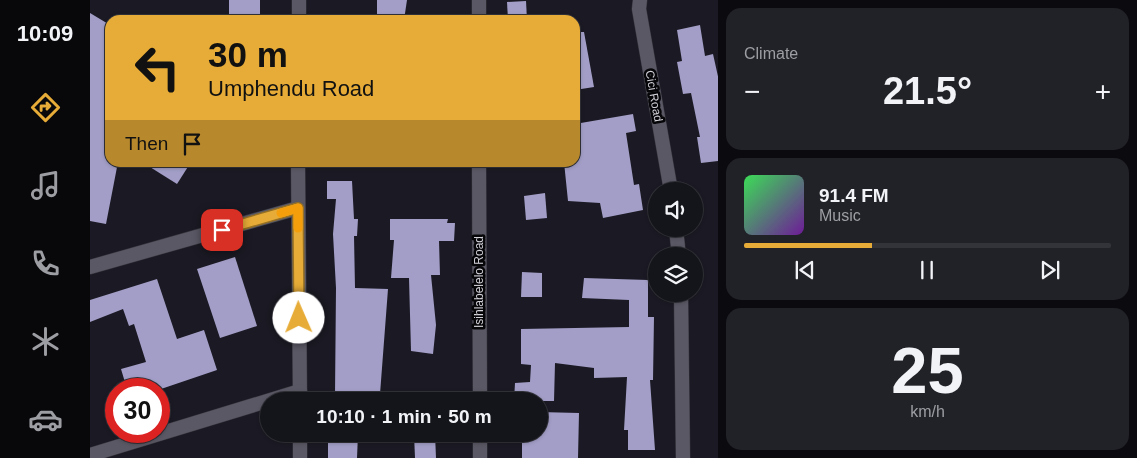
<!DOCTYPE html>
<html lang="en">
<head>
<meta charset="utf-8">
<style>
	:root { --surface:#14141b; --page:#212128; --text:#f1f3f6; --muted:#9d9ea3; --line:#33333a; --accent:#e7ac37 }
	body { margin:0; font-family:Helvetica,sans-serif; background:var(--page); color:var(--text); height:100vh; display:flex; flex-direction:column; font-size:19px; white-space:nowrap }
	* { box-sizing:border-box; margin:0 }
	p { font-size:16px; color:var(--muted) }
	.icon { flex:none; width:28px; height:28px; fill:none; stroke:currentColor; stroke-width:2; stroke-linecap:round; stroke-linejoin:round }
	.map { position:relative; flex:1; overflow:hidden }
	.drawer { display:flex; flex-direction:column; gap:8px; padding:8px; background:#0b0b0f; width:419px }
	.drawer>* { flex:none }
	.guide { position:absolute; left:15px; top:15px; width:475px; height:152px; border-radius:15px; box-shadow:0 1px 4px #0004,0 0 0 1px var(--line); background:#e7ac37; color:#111; overflow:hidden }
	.buttons { position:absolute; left:558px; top:182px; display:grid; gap:10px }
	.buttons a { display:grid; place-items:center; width:55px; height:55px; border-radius:50%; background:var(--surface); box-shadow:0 1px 4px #0004,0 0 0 1px var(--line); font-size:25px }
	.speed { position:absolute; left:15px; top:378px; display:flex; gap:10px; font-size:25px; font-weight:700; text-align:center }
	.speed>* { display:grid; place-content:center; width:65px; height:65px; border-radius:50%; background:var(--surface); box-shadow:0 1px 4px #0004,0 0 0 1px var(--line); line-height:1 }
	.speed .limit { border:8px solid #d22; background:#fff; color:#111 }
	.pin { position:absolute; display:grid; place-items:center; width:42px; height:42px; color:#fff; margin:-21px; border-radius:10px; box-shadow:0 2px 8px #0006 }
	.me { position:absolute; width:55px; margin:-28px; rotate:359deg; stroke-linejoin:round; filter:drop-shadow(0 0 4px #0008) }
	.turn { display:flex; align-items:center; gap:18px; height:105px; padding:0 20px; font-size:22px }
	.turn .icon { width:65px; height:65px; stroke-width:2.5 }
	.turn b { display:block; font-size:35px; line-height:42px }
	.then { display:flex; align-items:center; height:48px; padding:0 20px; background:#0003; gap:10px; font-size:19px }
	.big { font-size:38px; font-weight:700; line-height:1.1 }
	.drawer .tile { flex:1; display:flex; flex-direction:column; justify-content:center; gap:8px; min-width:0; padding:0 18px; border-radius:15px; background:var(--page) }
	.drawer .dial { align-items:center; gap:0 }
	.dial b { font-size:65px; line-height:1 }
	.song { display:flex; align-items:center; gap:15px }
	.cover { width:60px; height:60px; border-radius:8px; background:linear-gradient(135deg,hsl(130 70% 55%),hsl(280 70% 35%)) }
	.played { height:5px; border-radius:2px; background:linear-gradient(90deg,var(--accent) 35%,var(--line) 35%) }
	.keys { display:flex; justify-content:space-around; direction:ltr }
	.heat { display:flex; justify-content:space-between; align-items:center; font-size:28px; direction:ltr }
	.trip { position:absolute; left:170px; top:392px; width:288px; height:50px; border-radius:25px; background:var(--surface); box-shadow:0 1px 4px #0004,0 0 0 1px var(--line); font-weight:700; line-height:50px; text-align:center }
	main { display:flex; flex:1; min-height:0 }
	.tab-bar { display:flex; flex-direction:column; width:90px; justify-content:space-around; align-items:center; background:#08080b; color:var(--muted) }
	.tab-bar .icon { width:35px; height:35px }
	.tab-bar .selected { color:var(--accent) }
	.tab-bar b { font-size:22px; color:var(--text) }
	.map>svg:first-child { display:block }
	.building { fill:#a29ec7 }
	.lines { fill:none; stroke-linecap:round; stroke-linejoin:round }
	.minor-casing { stroke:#37363e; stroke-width:15 }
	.minor { stroke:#595864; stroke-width:14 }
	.route-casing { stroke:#967024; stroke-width:12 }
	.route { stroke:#e7ac37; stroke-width:9 }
	.slow { stroke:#f59e0b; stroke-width:9 }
	.labels { text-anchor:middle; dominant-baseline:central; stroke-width:5; stroke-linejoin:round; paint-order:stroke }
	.street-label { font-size:12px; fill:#d3d2d9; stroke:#060609 }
</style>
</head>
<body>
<main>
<nav class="tab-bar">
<b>10:09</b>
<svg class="icon selected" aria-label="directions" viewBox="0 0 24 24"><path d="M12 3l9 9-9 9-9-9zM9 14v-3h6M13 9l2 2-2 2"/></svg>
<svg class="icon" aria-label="music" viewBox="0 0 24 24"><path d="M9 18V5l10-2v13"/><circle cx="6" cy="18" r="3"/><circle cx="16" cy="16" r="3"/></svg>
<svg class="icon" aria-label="phone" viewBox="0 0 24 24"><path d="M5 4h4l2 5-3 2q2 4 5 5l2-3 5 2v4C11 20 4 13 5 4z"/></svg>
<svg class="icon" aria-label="climate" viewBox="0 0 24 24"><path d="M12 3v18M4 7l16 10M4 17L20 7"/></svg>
<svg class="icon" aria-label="car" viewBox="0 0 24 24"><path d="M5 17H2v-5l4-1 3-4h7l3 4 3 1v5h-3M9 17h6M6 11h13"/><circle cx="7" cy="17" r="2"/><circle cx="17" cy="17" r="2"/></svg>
</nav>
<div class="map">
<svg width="629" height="458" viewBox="0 0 629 458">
	<rect width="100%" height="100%" fill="#1b1a24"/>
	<!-- building -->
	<g class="building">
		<rect x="139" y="0" width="31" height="17"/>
		<polygon points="287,0 317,0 314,20 287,20"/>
		<polygon points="436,1 437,20 418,20 417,2"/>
		<polygon points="0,13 20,25 20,162 28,162 16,224 0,221"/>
		<polygon points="610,25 615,56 623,54 629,81 629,161 611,163 607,137 610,137 601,93 593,94 587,62 592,61 587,30"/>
		<polygon points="485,32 494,32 504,87 485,90"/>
		<polygon points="543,114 546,131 536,133 544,185 549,184 553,210 513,218 510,203 478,201 474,162 485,162 485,124"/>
		<polygon points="52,162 101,162 87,184"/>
		<polygon points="237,181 262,181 264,219 268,219 267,236 264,236 265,288 298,289 290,394 245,394 246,288 243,234 246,199 237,199"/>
		<polygon points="455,193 457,218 436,220 434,196"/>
		<polygon points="300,219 358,219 357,223 365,223 364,241 349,241 350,275 341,275 346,325 343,354 321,351 319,278 301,278 304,240 300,240"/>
		<polygon points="145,257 167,326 130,338 107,269"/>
		<polygon points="432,272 452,273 452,297 431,297"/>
		<polygon points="494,278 558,280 558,317 564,317 563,380 560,380 565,450 538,450 538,430 534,430 537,377 504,378 504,368 465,363 464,401 424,401 425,383 440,382 441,365 431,364 431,329 539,327 539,300 492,298"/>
		<polygon points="67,279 87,339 114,330 127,370 71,389 37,389 31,369 56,362 44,324 39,326 33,309 0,322 0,300"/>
		<polygon points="449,412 489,413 488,458 432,458 432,434 449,434"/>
		<polygon points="238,434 268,434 267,458 238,458"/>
		<polygon points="324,434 345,434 346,458 325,458"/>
	</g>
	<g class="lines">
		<!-- minor casing -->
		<g class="minor-casing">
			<g id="minor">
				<polyline points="550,0 549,9 581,191"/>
				<polyline points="209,20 209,0"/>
				<polyline points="389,20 389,0"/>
				<polyline points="208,162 210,401"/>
				<polyline points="389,162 390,401"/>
				<polyline points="586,229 589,256"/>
				<polyline points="0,267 208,208"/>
				<polyline points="591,294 593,458"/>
				<polyline points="210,434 210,458"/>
				<polyline points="390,434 390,458"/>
				<polyline points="0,455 210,391"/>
			</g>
		</g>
		<!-- minor -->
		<use href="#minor" class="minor"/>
	</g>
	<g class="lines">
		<!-- route casing -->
		<g class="route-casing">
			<polyline id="route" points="132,230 208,208 209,318"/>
		</g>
		<!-- route -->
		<use href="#route" class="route"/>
		<!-- slow -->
		<polyline class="slow" points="191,213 208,208 208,228"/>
	</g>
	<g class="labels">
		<!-- street labels -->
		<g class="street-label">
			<text transform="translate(564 96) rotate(80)">Cici Road</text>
			<text transform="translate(389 282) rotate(-90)">Isihlabelelo Road</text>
		</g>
	</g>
</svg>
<div class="buttons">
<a><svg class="icon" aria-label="sound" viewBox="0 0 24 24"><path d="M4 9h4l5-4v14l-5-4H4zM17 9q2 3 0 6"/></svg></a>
<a><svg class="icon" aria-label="layers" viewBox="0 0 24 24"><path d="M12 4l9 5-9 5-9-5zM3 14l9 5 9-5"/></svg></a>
</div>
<div class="speed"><div class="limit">30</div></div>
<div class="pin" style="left:132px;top:230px;background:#d93025"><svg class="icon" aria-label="arrive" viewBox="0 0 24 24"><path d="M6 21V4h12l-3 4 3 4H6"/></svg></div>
<svg class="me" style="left:209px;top:318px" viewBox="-20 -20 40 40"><circle r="19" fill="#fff"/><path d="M0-13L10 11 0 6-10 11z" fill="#e7ac37"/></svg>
<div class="trip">10:10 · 1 min · 50 m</div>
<div class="guide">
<div class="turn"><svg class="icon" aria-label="left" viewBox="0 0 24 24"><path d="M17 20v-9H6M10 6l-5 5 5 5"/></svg><div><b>30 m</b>Umphendu Road</div></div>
<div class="then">Then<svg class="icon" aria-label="arrive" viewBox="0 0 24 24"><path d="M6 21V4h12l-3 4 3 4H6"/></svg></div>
</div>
</div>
<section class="drawer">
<div class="tile"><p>Climate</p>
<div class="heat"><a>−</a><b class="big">21.5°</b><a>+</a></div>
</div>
<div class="tile">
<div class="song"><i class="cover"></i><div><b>91.4 FM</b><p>Music</p></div></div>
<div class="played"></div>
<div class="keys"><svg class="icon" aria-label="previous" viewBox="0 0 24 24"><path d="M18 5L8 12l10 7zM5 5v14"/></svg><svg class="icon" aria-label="pause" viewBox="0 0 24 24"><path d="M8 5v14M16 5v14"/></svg><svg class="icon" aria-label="next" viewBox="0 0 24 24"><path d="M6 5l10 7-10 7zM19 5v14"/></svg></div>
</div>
<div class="tile dial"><b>25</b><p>km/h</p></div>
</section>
</main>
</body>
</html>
